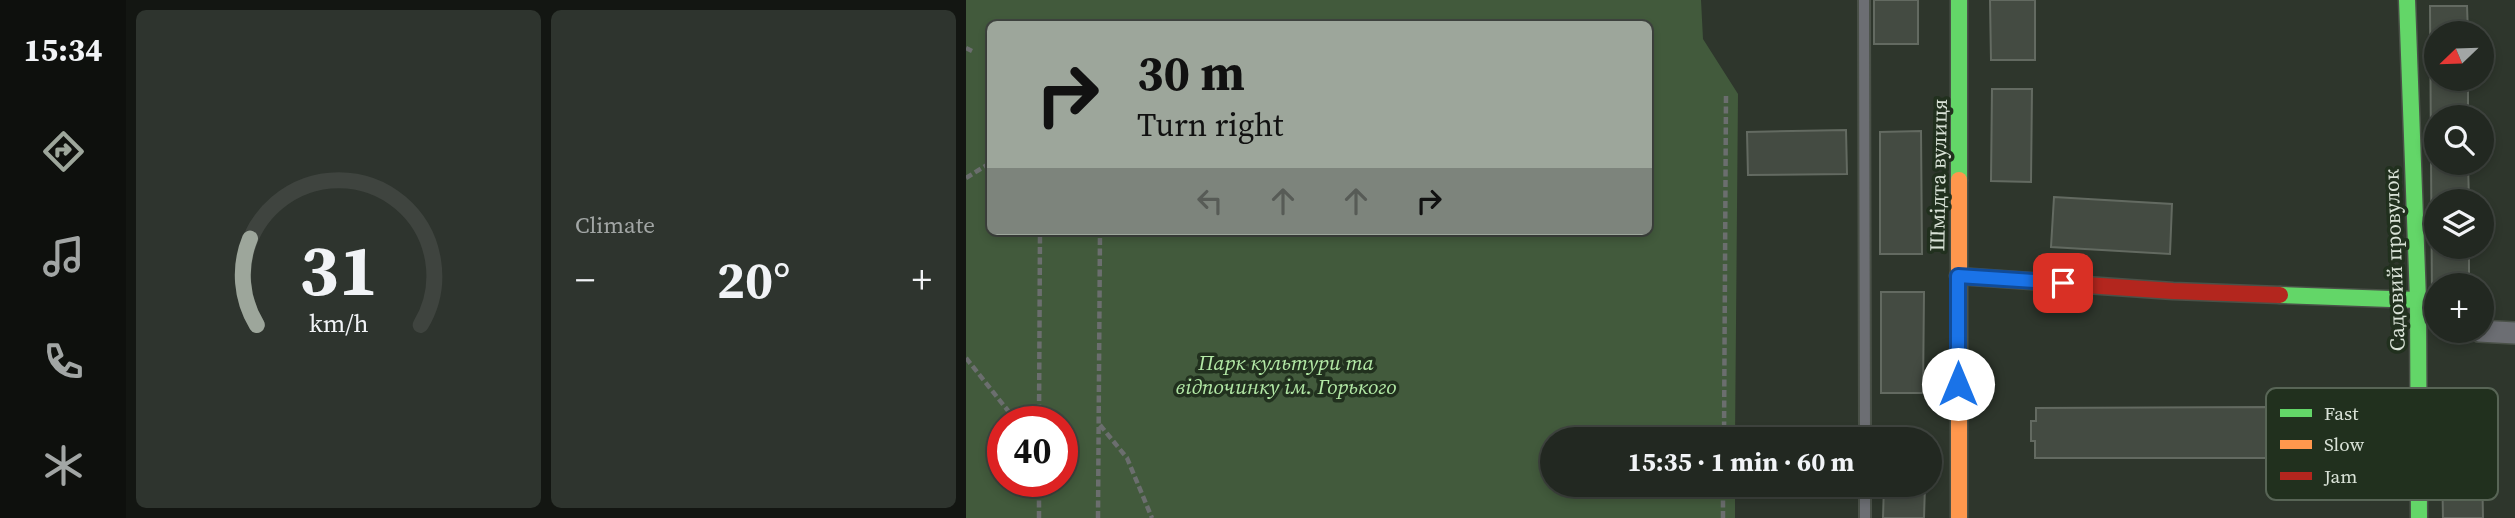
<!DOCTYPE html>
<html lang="en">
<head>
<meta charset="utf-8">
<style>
	:root { --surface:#222821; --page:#2e342e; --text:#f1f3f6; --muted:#a2a6a5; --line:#3f443f; --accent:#9da69b }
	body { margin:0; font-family:"Source Serif 4",serif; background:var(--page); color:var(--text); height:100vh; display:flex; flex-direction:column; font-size:26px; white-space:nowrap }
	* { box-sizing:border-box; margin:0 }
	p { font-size:23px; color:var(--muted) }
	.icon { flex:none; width:38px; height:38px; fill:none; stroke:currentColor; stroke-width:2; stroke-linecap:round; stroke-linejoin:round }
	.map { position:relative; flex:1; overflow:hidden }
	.sheet { display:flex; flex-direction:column; gap:10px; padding:10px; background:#131612; width:840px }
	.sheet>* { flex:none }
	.banner { position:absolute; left:21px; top:21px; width:665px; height:214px; border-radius:10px; box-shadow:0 4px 10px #0003,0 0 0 2px var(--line); background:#9da69b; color:#111; overflow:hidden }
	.needle { width:46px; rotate:247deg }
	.controls { position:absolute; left:1458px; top:21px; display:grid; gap:14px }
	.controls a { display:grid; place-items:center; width:70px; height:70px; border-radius:50%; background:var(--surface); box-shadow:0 4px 10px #0003,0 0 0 2px var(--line); font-size:35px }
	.speed { position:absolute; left:21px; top:406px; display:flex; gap:14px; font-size:35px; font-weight:700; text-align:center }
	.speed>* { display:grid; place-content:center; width:91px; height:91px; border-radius:50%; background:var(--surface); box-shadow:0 4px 10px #0003,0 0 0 2px var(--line); line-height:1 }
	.speed .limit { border:10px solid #d22; background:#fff; color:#111 }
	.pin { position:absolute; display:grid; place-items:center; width:60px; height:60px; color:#fff; margin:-30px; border-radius:14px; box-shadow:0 4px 10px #0006 }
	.me { position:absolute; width:77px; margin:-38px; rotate:0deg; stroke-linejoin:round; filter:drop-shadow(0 0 5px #0008) }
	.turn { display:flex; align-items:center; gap:24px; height:147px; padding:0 35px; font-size:32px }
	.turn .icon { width:91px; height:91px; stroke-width:2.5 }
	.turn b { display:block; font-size:49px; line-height:60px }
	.lanes { display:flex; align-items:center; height:66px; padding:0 35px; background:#0003; justify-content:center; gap:35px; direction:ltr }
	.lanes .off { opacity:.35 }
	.big { font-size:52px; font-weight:700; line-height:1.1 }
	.sheet .widget { flex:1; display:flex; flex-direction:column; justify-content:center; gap:10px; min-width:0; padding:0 24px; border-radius:10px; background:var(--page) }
	.sheet .dial { align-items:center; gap:0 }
	.dial svg { height:182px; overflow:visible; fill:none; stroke:var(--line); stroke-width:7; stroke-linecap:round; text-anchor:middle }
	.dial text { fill:var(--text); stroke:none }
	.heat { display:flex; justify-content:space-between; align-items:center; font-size:38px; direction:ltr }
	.sheet .tiles { flex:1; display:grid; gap:10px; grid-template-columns:repeat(2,1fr) }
	.trip { position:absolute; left:574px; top:427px; width:402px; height:70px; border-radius:35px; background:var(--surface); box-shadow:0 4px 10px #0003,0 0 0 2px var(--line); font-weight:700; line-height:70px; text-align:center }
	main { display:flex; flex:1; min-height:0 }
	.menu { display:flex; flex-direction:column; width:126px; justify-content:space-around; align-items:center; background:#0e100d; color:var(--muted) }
	.menu .icon { width:49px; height:49px }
	.menu .current { color:var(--accent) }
	.menu b { font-size:32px; color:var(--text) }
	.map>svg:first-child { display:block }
	.green { fill:#425a3c; fill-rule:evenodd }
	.building { fill:#444b42; stroke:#636a61; stroke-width:2 }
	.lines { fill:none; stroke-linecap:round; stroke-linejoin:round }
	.lane-casing { stroke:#4a5148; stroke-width:14 }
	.street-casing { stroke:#4a5148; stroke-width:24 }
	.fast-casing { stroke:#4a5148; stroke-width:19 }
	.slow-casing { stroke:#4a5148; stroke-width:19 }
	.jam-casing { stroke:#4a5148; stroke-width:19 }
	.path { stroke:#6b6e6e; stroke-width:4.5; stroke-dasharray:7 3.5; stroke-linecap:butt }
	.lane { stroke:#6c6e73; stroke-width:10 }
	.street { stroke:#6c6e73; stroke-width:21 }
	.fast { stroke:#63d668; stroke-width:16 }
	.slow { stroke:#ff974d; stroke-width:16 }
	.jam { stroke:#b3261e; stroke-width:16 }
	.route-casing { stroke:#114b97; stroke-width:18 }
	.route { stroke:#1a73e8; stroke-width:12 }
	.labels { text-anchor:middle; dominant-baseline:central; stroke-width:7; stroke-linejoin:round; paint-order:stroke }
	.street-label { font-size:21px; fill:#d9e2d7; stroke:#21301e }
	.park-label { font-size:21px; font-style:italic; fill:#b3e9a6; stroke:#21301e }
	.key { fill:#21301e; stroke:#586556; stroke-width:2 }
	.key-label { font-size:19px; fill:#d9e2d7 }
</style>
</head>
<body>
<main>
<nav class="menu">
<b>15:34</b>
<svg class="icon current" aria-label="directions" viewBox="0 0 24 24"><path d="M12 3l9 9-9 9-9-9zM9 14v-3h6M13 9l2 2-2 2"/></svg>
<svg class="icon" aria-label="music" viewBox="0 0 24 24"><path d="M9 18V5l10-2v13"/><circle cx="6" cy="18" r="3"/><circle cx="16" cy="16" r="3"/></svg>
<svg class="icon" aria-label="phone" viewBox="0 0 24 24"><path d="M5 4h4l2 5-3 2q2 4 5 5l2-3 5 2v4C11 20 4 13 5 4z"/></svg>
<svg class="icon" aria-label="climate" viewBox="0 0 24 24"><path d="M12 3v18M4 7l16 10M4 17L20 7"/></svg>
</nav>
<section class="sheet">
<div class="tiles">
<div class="widget dial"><svg viewBox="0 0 100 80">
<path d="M14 69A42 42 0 1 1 86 69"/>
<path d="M14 69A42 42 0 0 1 11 31" stroke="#9da69b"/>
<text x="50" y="56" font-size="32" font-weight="700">31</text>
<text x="50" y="72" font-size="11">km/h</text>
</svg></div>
<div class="widget"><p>Climate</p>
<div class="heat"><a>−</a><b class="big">20°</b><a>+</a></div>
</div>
</div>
</section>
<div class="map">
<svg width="1549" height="518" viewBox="0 0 1549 518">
	<rect width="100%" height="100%" fill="#2e362c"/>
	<!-- green -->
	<path class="green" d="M 0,0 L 735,0 L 737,39 L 772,94 L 769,439 L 586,439 L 586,485 L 769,485 L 769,518 L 0,518 ZM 24,24 L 682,24 L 682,231 L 24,231 ZM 37,422 L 96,422 L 96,481 L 37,481 Z"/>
	<!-- building -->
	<g class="building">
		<rect x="908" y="0" width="44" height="44"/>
		<polygon points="1024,0 1069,0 1069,60 1025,60"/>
		<polygon points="1464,6 1501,6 1502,33 1470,33 1470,79 1502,79 1502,117 1470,117 1470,163 1502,163 1503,201 1470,201 1470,247 1503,247 1503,285 1470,285 1470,306 1466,306"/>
		<polygon points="1026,89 1066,89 1065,182 1025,181"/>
		<polygon points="880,130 881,174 782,175 781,132"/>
		<polygon points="955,131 956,254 914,254 914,132"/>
		<polygon points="1088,197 1206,204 1204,254 1085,247"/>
		<polygon points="915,292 958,292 957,393 915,393"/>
		<polygon points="1300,407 1300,458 1069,458 1069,441 1065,441 1065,421 1070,421 1070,408"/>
		<polygon points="1515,413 1517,518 1477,518 1475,414"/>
		<polygon points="919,432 960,433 960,439 919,439"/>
		<polygon points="918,485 959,485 958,518 917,518"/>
	</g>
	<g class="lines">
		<!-- lane casing -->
		<g class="lane-casing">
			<g id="lane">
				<polyline points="898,0 899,439"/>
				<polyline points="899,518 899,485"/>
			</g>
		</g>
		<!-- street casing -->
		<g class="street-casing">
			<polyline id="street" points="1513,331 1549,333"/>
		</g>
		<!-- fast casing -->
		<g class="fast-casing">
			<g id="fast">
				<polyline points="993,0 993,180"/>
				<polyline points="1441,0 1452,300 1453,518"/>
				<polyline points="1314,295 1452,300"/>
			</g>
		</g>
		<!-- slow casing -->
		<g class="slow-casing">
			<polyline id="slow" points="993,180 993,518"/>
		</g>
		<!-- jam casing -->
		<g class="jam-casing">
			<polyline id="jam" points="992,276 1207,291 1314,295"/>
		</g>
		<!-- path -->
		<g class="path">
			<polyline points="0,48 6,51"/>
			<polyline points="0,178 24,163"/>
			<polyline points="0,358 51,422"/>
			<polyline points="73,422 74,231"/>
			<polyline points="134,425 161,458 186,518"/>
			<polyline points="758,439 760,95"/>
			<polyline points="73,518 73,481"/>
			<polyline points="132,518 134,231"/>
			<polyline points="757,518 757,485"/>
		</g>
		<!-- lane -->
		<use href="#lane" class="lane"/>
		<!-- street -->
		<use href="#street" class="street"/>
		<!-- fast -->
		<use href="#fast" class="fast"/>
		<!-- slow -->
		<use href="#slow" class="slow"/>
		<!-- jam -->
		<use href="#jam" class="jam"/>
	</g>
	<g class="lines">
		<!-- route casing -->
		<g class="route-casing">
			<polyline id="route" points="992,384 992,276 1097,283"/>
		</g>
		<!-- route -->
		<use href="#route" class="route"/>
	</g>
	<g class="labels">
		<!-- street labels -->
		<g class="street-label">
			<text transform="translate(972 175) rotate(-89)">Шмідта вулиця</text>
			<text transform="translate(1428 260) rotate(-92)">Садовий провулок</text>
		</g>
		<!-- park labels -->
		<g class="park-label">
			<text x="320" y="362">Парк культури та<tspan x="320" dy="24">відпочинку ім. Горького</tspan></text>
		</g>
	</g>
	<!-- legend -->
	<rect x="1300" y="388" width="232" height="112" rx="10" class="key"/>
	<rect x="1314" y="409" width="32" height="8" fill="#63d668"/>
	<rect x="1314" y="440" width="32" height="9" fill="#ff974d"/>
	<rect x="1314" y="472" width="32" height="8" fill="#b3261e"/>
	<g class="key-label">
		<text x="1358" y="420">Fast</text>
		<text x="1358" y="451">Slow</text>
		<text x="1358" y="483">Jam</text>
	</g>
</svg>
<div class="controls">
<a><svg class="needle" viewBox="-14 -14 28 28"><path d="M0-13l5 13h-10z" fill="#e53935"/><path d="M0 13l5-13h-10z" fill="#a2a6a5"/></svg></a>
<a><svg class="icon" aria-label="search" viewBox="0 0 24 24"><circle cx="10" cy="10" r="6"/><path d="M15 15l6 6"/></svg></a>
<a><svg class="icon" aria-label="layers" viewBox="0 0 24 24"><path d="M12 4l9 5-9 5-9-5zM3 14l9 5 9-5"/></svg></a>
<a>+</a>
</div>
<div class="speed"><div class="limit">40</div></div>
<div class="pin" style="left:1097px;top:283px;background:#d93025"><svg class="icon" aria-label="arrive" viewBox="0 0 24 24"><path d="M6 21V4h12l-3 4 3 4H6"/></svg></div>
<svg class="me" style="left:992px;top:384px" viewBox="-20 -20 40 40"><circle r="19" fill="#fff"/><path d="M0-13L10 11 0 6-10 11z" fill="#1a73e8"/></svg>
<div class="trip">15:35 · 1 min · 60 m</div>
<div class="banner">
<div class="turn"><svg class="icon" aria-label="right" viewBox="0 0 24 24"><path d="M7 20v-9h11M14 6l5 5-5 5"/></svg><div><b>30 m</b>Turn right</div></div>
<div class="lanes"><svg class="icon off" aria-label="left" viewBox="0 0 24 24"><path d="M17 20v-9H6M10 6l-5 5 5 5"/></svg><svg class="icon off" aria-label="ahead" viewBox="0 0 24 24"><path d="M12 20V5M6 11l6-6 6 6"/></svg><svg class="icon off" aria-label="ahead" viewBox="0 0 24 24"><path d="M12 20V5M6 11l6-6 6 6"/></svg><svg class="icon" aria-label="right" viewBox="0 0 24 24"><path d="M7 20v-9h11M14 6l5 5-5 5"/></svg></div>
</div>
</div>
</main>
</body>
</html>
